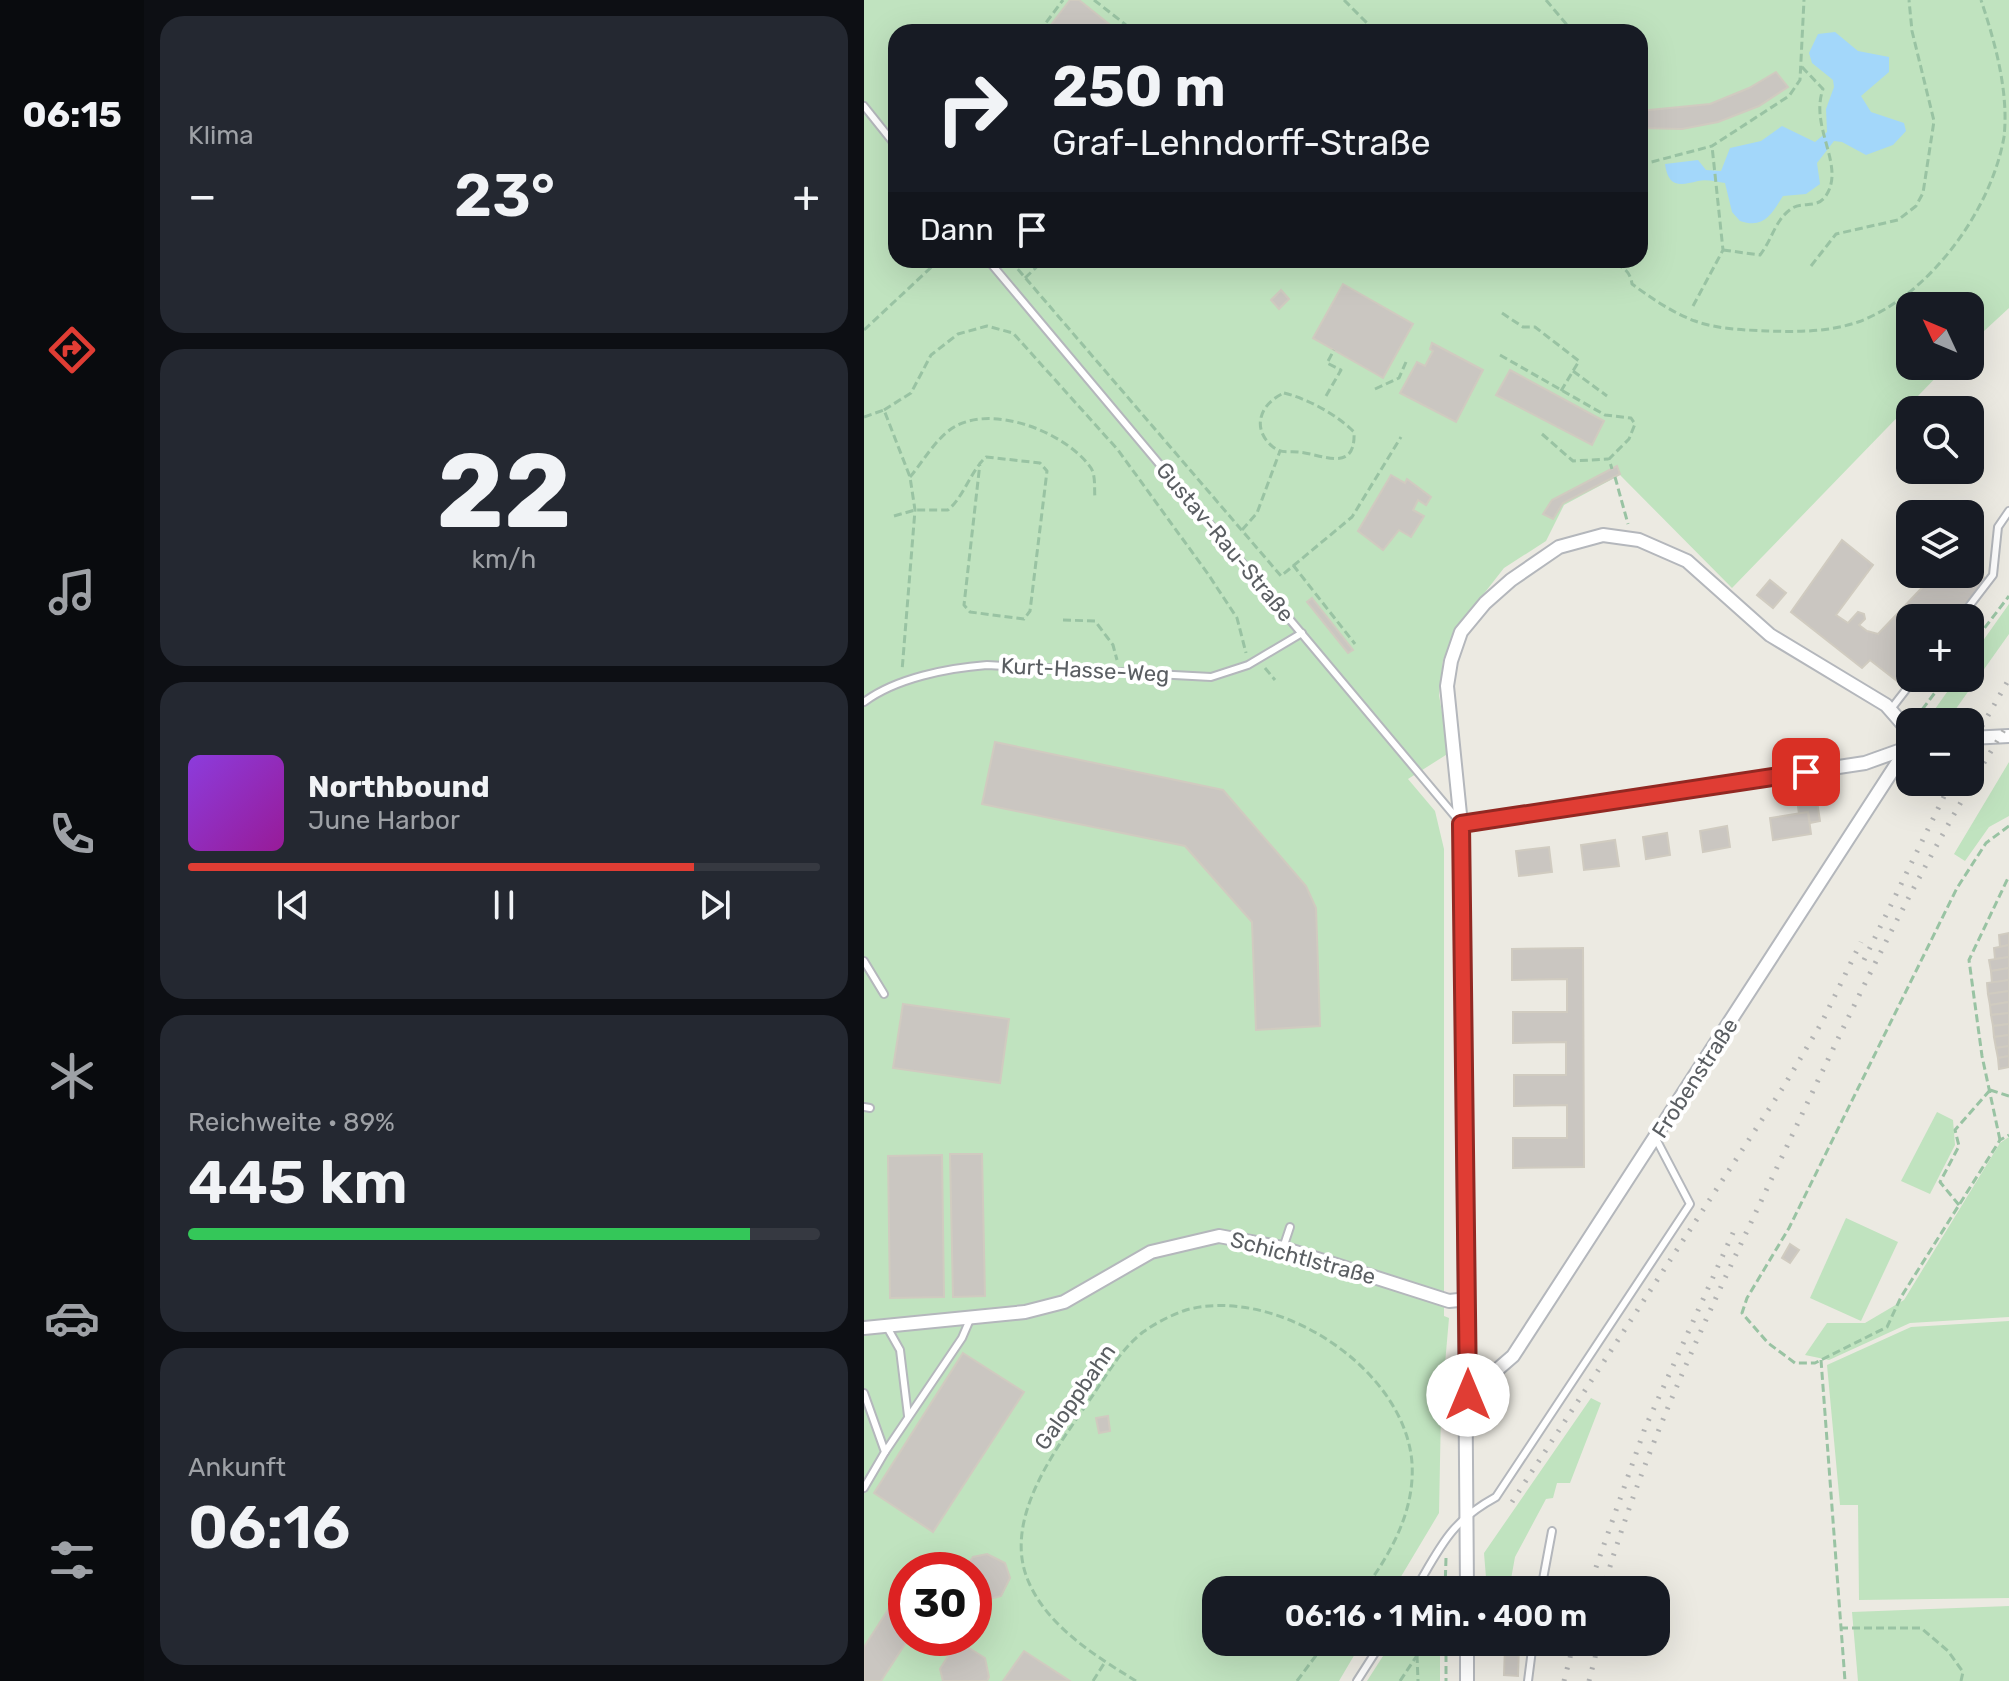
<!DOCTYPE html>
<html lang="de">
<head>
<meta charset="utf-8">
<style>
	:root { --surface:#171b24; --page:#242831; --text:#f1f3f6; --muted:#9ea1a6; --line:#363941; --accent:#e03d34 }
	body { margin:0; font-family:Rubik,sans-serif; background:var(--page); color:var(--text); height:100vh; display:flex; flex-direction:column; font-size:30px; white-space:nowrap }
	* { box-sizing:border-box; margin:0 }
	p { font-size:26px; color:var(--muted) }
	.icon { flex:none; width:44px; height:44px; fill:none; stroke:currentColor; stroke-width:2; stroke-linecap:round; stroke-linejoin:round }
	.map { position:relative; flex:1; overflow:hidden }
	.panel { display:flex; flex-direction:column; gap:16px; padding:16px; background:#0d0f14; width:720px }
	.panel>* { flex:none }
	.top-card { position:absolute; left:24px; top:24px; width:760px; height:244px; border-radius:24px; box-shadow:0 8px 32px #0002; background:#171b24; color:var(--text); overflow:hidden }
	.needle { width:52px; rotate:314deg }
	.buttons { position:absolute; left:1032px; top:292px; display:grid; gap:16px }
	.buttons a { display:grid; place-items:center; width:88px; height:88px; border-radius:16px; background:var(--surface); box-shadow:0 8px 32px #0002; font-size:40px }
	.speed { position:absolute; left:24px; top:1552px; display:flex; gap:16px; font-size:40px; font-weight:700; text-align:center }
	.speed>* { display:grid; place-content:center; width:104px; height:104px; border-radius:50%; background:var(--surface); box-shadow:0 8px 32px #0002; line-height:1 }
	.speed .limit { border:12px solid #d22; background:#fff; color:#111 }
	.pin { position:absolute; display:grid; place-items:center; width:68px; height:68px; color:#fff; margin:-34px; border-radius:16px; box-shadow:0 4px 12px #0006 }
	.me { position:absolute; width:88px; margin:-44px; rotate:0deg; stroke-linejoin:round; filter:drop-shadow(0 0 6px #0008) }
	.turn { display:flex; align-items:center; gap:28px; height:168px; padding:0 32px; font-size:36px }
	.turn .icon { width:104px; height:104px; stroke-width:2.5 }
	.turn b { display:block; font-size:56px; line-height:68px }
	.then { display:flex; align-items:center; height:76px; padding:0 32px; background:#0003; gap:16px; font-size:30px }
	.big { font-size:60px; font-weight:600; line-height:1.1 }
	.panel .tile { flex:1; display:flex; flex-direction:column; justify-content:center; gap:12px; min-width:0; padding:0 28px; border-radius:24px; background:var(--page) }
	.panel .dial { align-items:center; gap:0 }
	.dial b { font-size:104px; line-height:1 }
	.song { display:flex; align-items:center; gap:24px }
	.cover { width:96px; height:96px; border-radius:12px; background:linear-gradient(135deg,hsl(270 70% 55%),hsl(300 70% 35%)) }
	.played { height:8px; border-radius:4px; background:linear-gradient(90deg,var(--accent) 80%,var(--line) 80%) }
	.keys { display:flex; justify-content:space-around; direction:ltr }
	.heat { display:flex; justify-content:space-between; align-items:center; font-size:44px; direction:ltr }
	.charge { height:12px; border-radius:6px; background:linear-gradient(90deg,#34c759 89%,var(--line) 0) }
	.trip { position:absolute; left:338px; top:1576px; width:468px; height:80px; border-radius:24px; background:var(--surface); box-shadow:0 8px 32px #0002; font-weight:600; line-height:80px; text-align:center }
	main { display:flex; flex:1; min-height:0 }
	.menu { display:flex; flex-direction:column; width:144px; justify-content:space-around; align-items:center; background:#090b0e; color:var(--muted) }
	.menu .icon { width:56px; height:56px }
	.menu .current { color:var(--accent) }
	.menu b { font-size:36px; color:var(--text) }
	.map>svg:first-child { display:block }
	.green { fill:#c0e3bf; fill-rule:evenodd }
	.water { fill:#a3d7fa }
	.building { fill:#cac6c1; stroke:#d0cbc0; stroke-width:2 }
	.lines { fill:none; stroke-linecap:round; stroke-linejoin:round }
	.service-casing { stroke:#b4b7bc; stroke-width:10 }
	.minor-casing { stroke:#b4b7bc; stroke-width:16 }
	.path { stroke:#99c3a3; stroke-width:3; stroke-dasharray:8 4; stroke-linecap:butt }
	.service { stroke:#fff; stroke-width:6 }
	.minor { stroke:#fff; stroke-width:12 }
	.rail { stroke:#b2b3b3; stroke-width:5; stroke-dasharray:2 10; stroke-linecap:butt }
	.route-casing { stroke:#922822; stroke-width:20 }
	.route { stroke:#e03d34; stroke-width:14 }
	.labels { text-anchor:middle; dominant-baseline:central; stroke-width:8; stroke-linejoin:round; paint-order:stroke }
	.street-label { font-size:22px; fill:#5a5e62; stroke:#fff }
</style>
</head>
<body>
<main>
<nav class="menu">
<b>06:15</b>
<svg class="icon current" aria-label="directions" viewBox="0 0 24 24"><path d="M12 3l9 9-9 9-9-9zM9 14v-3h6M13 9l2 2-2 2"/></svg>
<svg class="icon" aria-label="music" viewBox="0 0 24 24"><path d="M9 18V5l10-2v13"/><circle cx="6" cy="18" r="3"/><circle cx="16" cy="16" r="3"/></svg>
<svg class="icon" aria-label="phone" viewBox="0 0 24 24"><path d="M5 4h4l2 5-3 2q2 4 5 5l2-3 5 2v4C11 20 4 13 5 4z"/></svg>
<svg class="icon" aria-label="climate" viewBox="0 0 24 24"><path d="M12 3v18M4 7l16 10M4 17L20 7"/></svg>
<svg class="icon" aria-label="car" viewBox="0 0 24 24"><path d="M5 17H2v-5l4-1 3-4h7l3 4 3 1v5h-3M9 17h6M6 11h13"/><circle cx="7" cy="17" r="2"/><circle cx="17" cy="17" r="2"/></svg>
<svg class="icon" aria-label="filters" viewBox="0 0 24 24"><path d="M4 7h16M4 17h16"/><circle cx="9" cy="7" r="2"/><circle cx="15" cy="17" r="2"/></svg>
</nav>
<section class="panel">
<div class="tile"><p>Klima</p>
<div class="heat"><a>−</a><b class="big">23°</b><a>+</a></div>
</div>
<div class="tile dial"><b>22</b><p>km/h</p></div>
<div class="tile">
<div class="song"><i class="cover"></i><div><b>Northbound</b><p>June Harbor</p></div></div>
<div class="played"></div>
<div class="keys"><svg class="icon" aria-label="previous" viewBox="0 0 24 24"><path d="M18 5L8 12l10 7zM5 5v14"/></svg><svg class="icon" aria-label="pause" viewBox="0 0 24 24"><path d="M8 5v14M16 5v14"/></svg><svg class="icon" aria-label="next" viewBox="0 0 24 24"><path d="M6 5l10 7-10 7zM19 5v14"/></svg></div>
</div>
<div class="tile"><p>Reichweite · 89%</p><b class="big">445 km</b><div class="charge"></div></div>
<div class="tile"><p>Ankunft</p><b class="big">06:16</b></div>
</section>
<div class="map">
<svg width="1145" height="1681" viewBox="0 0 1145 1681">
	<rect width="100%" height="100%" fill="#eceae2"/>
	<!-- green -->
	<g class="green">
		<path d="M 0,0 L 1145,0 L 1145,308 L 1106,344 L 1106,306 L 1046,306 L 1046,366 L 1083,366 L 868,588 L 756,475 L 700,505 L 682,541 L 640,568 L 593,628 L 579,660 L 575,695 L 585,753 L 544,779 L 571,811 L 580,849 L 580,1316 L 585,1318 L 577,1410 L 575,1513 L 529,1590 L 352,1590 L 352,1642 L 498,1642 L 475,1681 L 0,1681 ZM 32,32 L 776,32 L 776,260 L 32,260 ZM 42,1570 L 110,1570 L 110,1638 L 42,1638 Z"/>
		<polygon points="1145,604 1145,634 1084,720 1071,709 1093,678 1106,678 1106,659"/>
		<polygon points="1145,762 1145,816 1125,827 1101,861 1090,854"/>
		<polygon points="1073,1112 1089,1120 1091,1145 1066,1194 1037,1181"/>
		<polygon points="1145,1137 1145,1317 1046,1323 965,1360 941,1355 963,1323 1001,1323 1040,1300 1136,1143"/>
		<polygon points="982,1218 1034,1242 997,1321 946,1298"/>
		<polygon points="1145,1321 1145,1598 995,1600 994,1505 976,1505 963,1365 1047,1327"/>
		<polygon points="727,1398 737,1403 706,1483 693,1483 689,1498 682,1499 651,1557 645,1590 623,1590 620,1553"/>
		<polygon points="1145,1606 1145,1681 994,1681 988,1612"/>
		<polygon points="528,1642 576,1642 576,1681 503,1681"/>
	</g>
	<!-- water -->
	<path class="water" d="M 971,32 L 994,51 L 1025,57 L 1025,72 L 997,96 L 1007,112 L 1040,123 L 1042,131 L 1029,145 L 1002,155 L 978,142 L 970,141 L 953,163 L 956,184 L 942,194 L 919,196 C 907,215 900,229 876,221 L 868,212 L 861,183 C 853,182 843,179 834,181 C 815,186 804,187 801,164 L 834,160 L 842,170 L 857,171 L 866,148 L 897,141 L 918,126 L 951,142 L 963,132 L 962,109 L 970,87 L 969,80 L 948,63 L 945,53 L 954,34 Z"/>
	<!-- building -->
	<g class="building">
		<polygon points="206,0 215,0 255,32 193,32 186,26"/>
		<polygon points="912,72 924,87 895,106 854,122 818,129 776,128 776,111 846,104 885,88"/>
		<polygon points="479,284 549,324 519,378 449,338"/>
		<polygon points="417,290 425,299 415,309 407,300"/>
		<polygon points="568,343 619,370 592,422 536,393 553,362 561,366 569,351 566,349"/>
		<polygon points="646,370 740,421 728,445 632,395"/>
		<polygon points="753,466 756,474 699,503 689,519 679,514 688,500"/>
		<polygon points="527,475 541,483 543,479 567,497 562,505 554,500 549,510 560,516 547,537 535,530 519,550 494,531"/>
		<polygon points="978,540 1009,565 972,615 984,623 994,612 1000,614 1001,619 995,625 1003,631 1014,634 1071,574 1106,574 1106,557 1113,563 1108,568 1122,579 1090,618 1046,618 1046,673 1037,684 1006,660 998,668 927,612"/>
		<polygon points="906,580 922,593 909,608 893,595"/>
		<polygon points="448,598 489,650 484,653 443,602"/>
		<polygon points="131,742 359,790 442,886 452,908 456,1026 392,1030 388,922 321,846 118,804"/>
		<polygon points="952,795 956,821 946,823 944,812 935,814 933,798"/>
		<polygon points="944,812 947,834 909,840 906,818"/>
		<polygon points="863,826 866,847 839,852 836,831"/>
		<polygon points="803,833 806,855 782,859 779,837"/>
		<polygon points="751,840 755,866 720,870 717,845"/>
		<polygon points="685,847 688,872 655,876 652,851"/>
		<polygon points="1145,933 1145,945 1136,947 1135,935"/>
		<polygon points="1145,945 1145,957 1131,959 1130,948"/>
		<polygon points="719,948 720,1167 649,1168 649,1138 703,1138 703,1105 650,1106 650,1075 702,1075 702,1042 649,1043 649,1012 703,1012 703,979 648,980 648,949"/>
		<polygon points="1145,957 1145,968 1127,971 1125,960"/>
		<polygon points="1145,968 1145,980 1128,983 1127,971"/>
		<polygon points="1145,980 1145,991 1124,994 1123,983"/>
		<polygon points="1145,991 1145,1002 1126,1005 1124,994"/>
		<polygon points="1145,1002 1145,1013 1127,1015 1126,1005"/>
		<polygon points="39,1004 145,1019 136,1083 29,1068"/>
		<polygon points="1145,1013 1145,1024 1129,1026 1127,1015"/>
		<polygon points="1145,1024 1145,1035 1130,1037 1129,1026"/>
		<polygon points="1145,1035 1145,1046 1132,1048 1130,1037"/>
		<polygon points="1145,1046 1145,1056 1134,1058 1132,1048"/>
		<polygon points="1145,1056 1145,1067 1135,1069 1134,1058"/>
		<polygon points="86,1154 118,1154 121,1296 89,1297"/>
		<polygon points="78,1155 80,1297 26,1298 24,1156"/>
		<polygon points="926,1244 935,1250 926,1263 918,1258"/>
		<polygon points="99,1353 160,1392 69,1532 10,1493"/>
		<polygon points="244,1416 246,1431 235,1433 232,1418"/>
		<polygon points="123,1554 141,1563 146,1578 137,1596 118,1601 110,1598 110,1570 100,1570 109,1557"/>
		<polygon points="31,1599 42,1606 42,1638 45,1638 17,1681 0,1681 0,1647"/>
		<polygon points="641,1646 655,1646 654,1676 640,1675"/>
		<polygon points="105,1648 121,1658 125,1677 123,1681 79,1681 76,1669 86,1653"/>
		<polygon points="160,1651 206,1681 139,1681"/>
	</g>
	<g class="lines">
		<!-- service casing -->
		<g class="service-casing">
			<g id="service">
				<polyline points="0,106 32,146"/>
				<polyline points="124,260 595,821"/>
				<polyline points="1096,618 1129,575 1134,527 1145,511"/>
				<path d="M 0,702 C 32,678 84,668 123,665 L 347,677 L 384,665 L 438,633"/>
				<polyline points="1027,709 1051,678"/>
				<polyline points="0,961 20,994"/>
				<polyline points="0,1107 6,1108"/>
				<polyline points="419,1248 426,1227"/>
				<polyline points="23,1327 36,1350 44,1416"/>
				<polyline points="0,1393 21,1452 0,1488"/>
				<polyline points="21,1452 98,1338 107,1317"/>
				<path d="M 551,1590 C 577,1546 586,1522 632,1497 L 826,1204 L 792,1139"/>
				<polyline points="677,1590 688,1531"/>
				<polyline points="493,1681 518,1642"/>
				<polyline points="664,1681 669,1642"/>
			</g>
		</g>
		<!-- minor casing -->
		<g class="minor-casing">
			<g id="minor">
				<polyline points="1106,738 1145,736"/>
				<polyline points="597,824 1001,763 1043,748"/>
				<polyline points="0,1328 161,1312 200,1302 287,1252 355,1236 419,1248 585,1301 604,1299"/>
				<polyline points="604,1395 649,1356 1043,748"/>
				<polyline points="603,1590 597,824 583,686 587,661 597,632 621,603 647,580 695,547 739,535 775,540 823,561 906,635 1022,705 1043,729 1043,748"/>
				<polyline points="603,1681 603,1642"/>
			</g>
		</g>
		<!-- path -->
		<g class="path">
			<polyline points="230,0 271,32"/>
			<polyline points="480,0 512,32"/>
			<polyline points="682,0 709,32"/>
			<polyline points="175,32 199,0"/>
			<polyline points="776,165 848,146 925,96 936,80 940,0"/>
			<path d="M 859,250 L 896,255 C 908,240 911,220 927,209 C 937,201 952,209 961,197 C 983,167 945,128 959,89 L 937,66"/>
			<polyline points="146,260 417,576 488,517 537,437"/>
			<path d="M 740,260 C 754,264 766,268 768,284 C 787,298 809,313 831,321 C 852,329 881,330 903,331 C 934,332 965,332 994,322 C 1065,296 1127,211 1140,137 C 1145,92 1131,42 1117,0"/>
			<polyline points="947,266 972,234 1034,220 1052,206 1059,193 1070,121 1048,31 1045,0"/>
			<polyline points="161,278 180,260"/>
			<polyline points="829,306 859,250 848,146"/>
			<polyline points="638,313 659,327 671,327 715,361 697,391"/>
			<polyline points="0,330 75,260"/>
			<polyline points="636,355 741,415 767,418 771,424 765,439 745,459 748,469"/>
			<polyline points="709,371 743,396"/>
			<polyline points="511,389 535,378 542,362"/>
			<path d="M 420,393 C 444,399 472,414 490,432 C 492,474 458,454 434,452 C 424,451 418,454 409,447 C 386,428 397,403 420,393 Z"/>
			<polyline points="462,396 477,370 463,363 470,350"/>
			<polyline points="20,410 47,393 67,355 94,334 123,326 149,333 254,450 344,574 373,618 382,653"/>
			<polyline points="0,417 20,410 46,477 51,510 38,671"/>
			<polyline points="678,434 709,461 744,459"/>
			<path d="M 46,477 C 58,463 71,440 87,429 C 126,402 202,432 227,468 C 232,476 230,489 231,498"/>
			<polyline points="751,477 764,524"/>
			<path d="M 30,516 L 51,510 L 84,510 C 101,495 106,472 122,457 L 176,463 L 183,471 L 166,611 L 160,619 L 106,612 L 100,605 L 116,463"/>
			<polyline points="378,530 393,513 416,451"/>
			<polyline points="429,565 491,644"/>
			<polyline points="199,620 231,621 249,645 253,660"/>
			<polyline points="1106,647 1145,596"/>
			<polyline points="401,668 411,680"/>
			<polyline points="1051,719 1082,678"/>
			<polyline points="1145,826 1122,843 1093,888 925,1228 883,1298 878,1313 904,1343 931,1363 951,1363 1023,1327 1037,1297 1136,1140 1145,1135"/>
			<polyline points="1126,1090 1145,1096"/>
			<polyline points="1136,1140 1118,1056 1105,960 1145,876"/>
			<polyline points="1095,1205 1076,1182 1095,1146 1091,1130 1126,1090"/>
			<polyline points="957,1360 981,1681"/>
			<polyline points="581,1590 582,1558"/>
			<polyline points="976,1628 1057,1628 1084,1651 1099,1672 1097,1681"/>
			<polyline points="582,1642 582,1681"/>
			<polyline points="553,1655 554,1681"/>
			<polyline points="229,1681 241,1662"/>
			<path d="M 272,1681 C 233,1657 186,1628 166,1585 C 135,1521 193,1448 227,1398 C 242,1376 257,1349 279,1332 C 292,1323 307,1315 322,1310 C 412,1285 541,1368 548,1463 C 551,1511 527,1553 500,1590"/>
			<polyline points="433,1681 462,1642"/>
			<polyline points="536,1681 562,1642"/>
		</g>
		<!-- service -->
		<use href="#service" class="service"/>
		<!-- minor -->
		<use href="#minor" class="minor"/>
		<!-- rail -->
		<g class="rail">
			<polyline points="1106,747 1145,679"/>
			<polyline points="1000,960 1087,782"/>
			<polyline points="648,1502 920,1086 958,1022 997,942"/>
			<polyline points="724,1590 781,1428 873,1224"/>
			<path d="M 739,1590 C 782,1441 850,1301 916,1161 C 986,1012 1057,862 1145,722"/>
			<polyline points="700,1681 710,1642"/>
			<polyline points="725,1681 735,1642"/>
		</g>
	</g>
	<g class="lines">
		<!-- route casing -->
		<g class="route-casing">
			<polyline id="route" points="604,1395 597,824 942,772"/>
		</g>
		<!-- route -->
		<use href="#route" class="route"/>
	</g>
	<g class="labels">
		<!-- street labels -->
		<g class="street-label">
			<text transform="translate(361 542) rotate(50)">Gustav-Rau-Straße</text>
			<text transform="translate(221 670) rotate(3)">Kurt-Hasse-Weg</text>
			<text transform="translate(831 1078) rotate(-57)">Frobenstraße</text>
			<text transform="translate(439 1258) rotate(15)">Schichtlstraße</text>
			<text transform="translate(211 1397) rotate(-55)">Galoppbahn</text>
		</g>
	</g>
</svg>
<div class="buttons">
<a><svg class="needle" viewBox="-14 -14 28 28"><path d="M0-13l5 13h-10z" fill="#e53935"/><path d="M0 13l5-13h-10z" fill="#9ea1a6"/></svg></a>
<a><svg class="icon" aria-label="search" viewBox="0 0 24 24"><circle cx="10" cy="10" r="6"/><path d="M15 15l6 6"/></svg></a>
<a><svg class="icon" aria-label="layers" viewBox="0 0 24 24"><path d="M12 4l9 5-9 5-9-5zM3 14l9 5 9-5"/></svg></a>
<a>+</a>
<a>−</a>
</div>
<div class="speed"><div class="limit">30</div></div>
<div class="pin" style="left:942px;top:772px;background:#d93025"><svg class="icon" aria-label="arrive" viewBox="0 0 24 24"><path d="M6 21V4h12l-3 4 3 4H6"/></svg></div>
<svg class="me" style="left:604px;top:1395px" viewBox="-20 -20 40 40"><circle r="19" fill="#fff"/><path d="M0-13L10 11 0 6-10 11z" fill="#e03d34"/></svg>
<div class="trip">06:16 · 1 Min. · 400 m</div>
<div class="top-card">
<div class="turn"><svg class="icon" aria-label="right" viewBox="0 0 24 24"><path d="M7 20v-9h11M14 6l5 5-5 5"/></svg><div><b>250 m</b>Graf-Lehndorff-Straße</div></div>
<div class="then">Dann<svg class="icon" aria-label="arrive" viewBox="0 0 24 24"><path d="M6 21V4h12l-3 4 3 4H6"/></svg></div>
</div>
</div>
</main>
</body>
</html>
